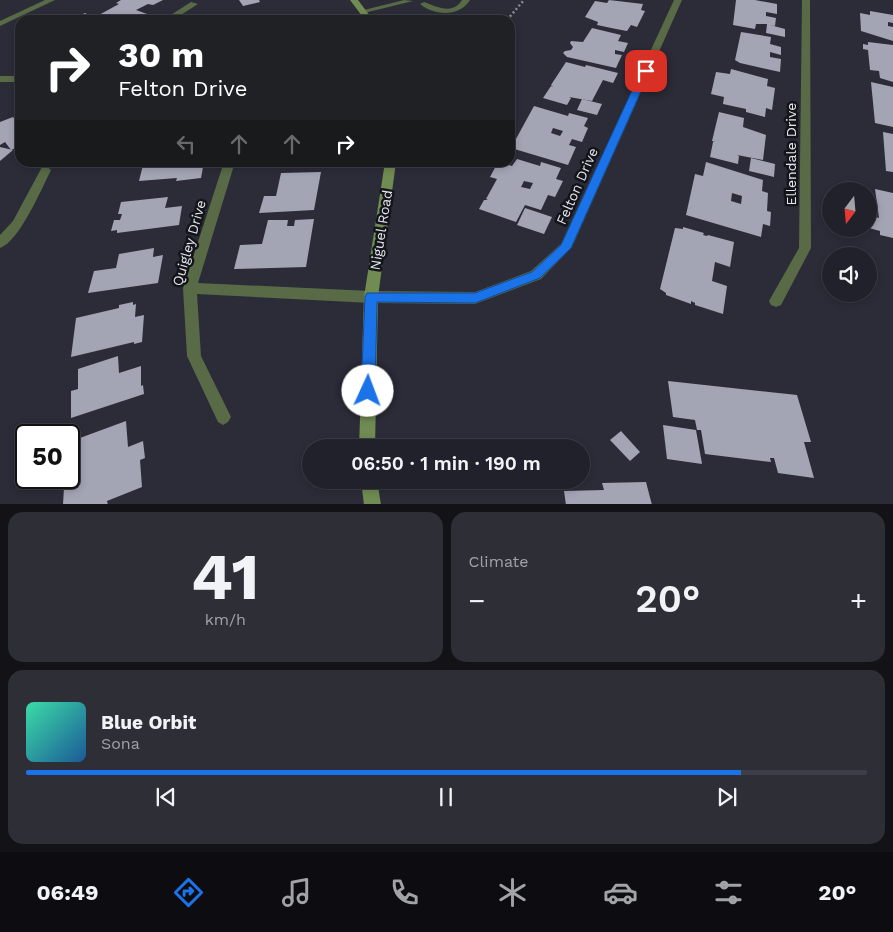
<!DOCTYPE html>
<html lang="en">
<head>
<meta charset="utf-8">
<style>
	:root { --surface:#20212a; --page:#2d2e36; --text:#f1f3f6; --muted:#a2a3a8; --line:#3d3e47; --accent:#1a73e8 }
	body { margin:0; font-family:"Work Sans",sans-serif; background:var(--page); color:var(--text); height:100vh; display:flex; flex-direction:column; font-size:19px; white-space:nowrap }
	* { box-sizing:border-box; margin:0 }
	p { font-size:16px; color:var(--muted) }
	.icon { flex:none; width:28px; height:28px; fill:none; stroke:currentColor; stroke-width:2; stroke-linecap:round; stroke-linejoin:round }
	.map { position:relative; height:504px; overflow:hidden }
	.details { display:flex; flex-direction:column; gap:8px; padding:8px; background:#121217; flex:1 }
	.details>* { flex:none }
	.banner { position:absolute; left:15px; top:15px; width:500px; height:152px; border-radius:15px; box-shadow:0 2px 8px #0003,0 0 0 1px var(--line); background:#202124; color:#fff; overflow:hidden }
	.needle { width:32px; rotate:196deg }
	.tools { position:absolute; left:822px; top:182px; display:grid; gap:10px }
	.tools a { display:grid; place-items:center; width:55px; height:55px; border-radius:50%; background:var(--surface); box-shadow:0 2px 8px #0003,0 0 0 1px var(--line); font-size:25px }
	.speed { position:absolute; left:15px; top:424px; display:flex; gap:10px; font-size:25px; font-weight:700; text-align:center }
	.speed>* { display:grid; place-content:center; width:65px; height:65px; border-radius:50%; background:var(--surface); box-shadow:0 2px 8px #0003,0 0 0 1px var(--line); line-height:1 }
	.speed .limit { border:2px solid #111; border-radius:8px; background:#fff; color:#111 }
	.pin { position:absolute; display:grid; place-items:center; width:42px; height:42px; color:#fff; margin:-21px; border-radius:10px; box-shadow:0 2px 8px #0006 }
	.me { position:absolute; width:55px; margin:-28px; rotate:2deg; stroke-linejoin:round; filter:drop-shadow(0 0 4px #0008) }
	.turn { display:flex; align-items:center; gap:18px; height:105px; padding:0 20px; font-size:22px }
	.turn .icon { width:65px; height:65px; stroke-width:2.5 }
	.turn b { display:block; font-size:35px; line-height:42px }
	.lanes { display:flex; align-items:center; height:48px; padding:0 20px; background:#0003; justify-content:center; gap:25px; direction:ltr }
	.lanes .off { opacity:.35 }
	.big { font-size:38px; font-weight:600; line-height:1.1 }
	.details .card { flex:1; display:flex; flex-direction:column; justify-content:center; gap:8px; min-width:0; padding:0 18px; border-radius:15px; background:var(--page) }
	.details .dial { align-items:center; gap:0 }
	.dial b { font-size:65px; line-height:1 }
	.song { display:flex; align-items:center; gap:15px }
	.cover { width:60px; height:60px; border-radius:8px; background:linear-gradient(135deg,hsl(160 70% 55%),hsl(210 70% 35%)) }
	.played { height:5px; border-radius:2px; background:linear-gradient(90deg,var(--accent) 85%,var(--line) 85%) }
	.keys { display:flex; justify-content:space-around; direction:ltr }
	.heat { display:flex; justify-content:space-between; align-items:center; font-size:28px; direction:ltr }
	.details .tiles { flex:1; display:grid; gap:8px; grid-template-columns:1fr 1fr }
	.card:last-child { grid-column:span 2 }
	.trip { position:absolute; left:302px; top:439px; width:288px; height:50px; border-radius:25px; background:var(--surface); box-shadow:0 2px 8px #0003,0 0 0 1px var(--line); font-weight:600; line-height:50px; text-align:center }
	.menu { display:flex; height:80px; justify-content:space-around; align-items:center; background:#0d0d11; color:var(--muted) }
	.menu .icon { width:35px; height:35px }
	.menu .selected { color:var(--accent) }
	.menu b { font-size:22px; color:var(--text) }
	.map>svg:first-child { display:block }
	.building { fill:#a3a5b5; fill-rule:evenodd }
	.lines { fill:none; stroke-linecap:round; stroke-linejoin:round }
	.path { stroke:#898a94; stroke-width:2.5; stroke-dasharray:2 2.5; stroke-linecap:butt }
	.lane { fill:#586a46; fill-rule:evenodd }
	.street { fill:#586a46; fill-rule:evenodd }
	.secondary { fill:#708c52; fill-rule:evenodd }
	.route { fill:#1a73e8; stroke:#114b97 }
	.labels { text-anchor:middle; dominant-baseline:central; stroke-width:5; stroke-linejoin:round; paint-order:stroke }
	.street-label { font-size:14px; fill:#e4e5ed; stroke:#14151a }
</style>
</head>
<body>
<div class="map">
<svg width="893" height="505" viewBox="0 0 893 505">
	<rect width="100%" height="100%" fill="#2b2c38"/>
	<!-- building -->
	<g class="building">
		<polygon points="121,0 163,0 153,5 148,4 136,10 147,14 136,20 109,20 97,16 119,4 116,3"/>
		<polygon points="239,0 259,0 260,2 243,6"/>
		<polygon points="609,0 643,4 641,10 645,11 637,27 631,25 627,31 616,29 597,25 598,22 585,17 595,1 607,3"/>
		<polygon points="736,0 755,0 777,4 777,14 766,12 766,16 776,18 775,26 770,25 785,29 785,37 766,33 767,24 756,24 755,29 733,25"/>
		<polygon points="870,11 893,15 893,23 888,22 888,26 893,27 893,41 861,31 860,13 870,15"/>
		<polygon points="85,13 94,18 91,20 72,19"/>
		<polygon points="592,28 621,35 618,41 628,43 624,52 615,50 615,54 622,55 616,68 567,57 563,53 565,51 571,50 573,47 570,43 571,41 583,42"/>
		<polygon points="741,32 771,37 770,44 781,47 781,55 770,52 770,57 781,59 780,72 740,63 735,60"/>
		<polygon points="868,42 893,45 893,82 880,78 879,71 870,70 868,50 863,49 863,44 868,45"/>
		<polygon points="566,62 585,67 586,65 618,73 613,83 603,80 592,101 569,97 571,98 567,105 543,98 551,86 553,87 551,85"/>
		<polygon points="731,69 768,79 767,86 775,88 772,110 766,108 765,117 746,112 746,109 723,104 724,97 711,94 716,72 730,74"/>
		<polygon points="871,82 893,87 893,127 875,123"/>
		<polygon points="582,99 602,104 597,115 577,110"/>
		<path d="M 534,106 L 568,116 L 569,113 L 588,118 L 584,126 L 588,128 L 582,142 L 572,139 L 569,145 L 576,147 L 568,165 L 511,148 ZM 553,128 L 563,131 L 560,136 L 551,133 Z"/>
		<polygon points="719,112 744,118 743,127 766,135 763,160 737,155 739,156 738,164 710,157 713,142 715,142 712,141"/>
		<polygon points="13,117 20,126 20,146 11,150 5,142 0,145 0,122"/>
		<polygon points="883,132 893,134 893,172 886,171"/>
		<polygon points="0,147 13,150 0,161"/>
		<polygon points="751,158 775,164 774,177 749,171"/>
		<path d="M 517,159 L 540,166 L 541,162 L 561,168 L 556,179 L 563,181 L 555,197 L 548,195 L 541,210 L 525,205 L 516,222 L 479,209 L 484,200 L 488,200 L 486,199 L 497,179 L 490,177 L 498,162 L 512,166 ZM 524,181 L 533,183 L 530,189 L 521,187 Z"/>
		<polygon points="147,162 204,162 201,178 176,181 177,178 139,181 143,165"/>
		<path d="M 706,162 L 763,180 L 762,191 L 768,193 L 767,211 L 771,212 L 770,226 L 763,224 L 761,237 L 686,215 L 695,174 L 703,176 ZM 732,193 L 742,196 L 741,204 L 731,201 Z"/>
		<polygon points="321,172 314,210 259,213 264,196 276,196 281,173"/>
		<polygon points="875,189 893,193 893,238 880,235 880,231 869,228 869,215 879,218"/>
		<polygon points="168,197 165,208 182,206 179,225 117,233 117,230 111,231 114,220 120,220 122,214 118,214 121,202"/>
		<polygon points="525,208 552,217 544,234 517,225"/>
		<polygon points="314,219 306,267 234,269 240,245 262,244 268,220 288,220 287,226 294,226 295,220"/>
		<polygon points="683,227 704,233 703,235 707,236 708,235 734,242 730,267 715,262 712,281 727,286 723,314 695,305 695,303 691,301 691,304 666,295 666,293 660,289 675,228 683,229"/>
		<polygon points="154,248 153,257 163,255 158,283 88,293 94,271 116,268 119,254"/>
		<polygon points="133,302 133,305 136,304 135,317 144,315 142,342 134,344 134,342 71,357 76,318 119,308 119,305"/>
		<polygon points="118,356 119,373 141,366 141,386 143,385 144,394 71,418 71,391 78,389 78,369"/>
		<polygon points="668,381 797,395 811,442 804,442 814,478 778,473 774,458 770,458 771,462 705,454 701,430 697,430 695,420 673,417"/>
		<polygon points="126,421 128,447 143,441 145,458 140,460 142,487 107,501 108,505 63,505 64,487 61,488 61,478 69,478 69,442"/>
		<polygon points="663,425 696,430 702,464 667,459"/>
		<polygon points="621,431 640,452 630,461 610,440"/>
		<polygon points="646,482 652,505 566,505 564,491 604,490 602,483"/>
	</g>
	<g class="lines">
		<!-- path -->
		<polyline class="path" points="507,20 524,0"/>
		<!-- lane -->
		<g class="lane">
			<polygon points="404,0 413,1 364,13 360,11"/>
			<path d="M 462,0 L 470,0 C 460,17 434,16 420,4 L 424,2 C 437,7 453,15 462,0 Z"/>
		</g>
		<!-- street -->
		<g class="street">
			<polygon points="45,0 55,0 0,26 0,21"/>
			<polygon points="674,0 682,0 572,247 541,279 475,304 371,303 197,294 201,356 231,417 228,422 223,425 218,422 187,356 183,288 224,162 235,162 198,283 371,291 475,292 531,271 561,244"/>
			<polygon points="802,0 810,0 811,248 781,305 776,307 771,305 769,301 799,248"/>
			<polygon points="191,2 198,4 173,20 163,20"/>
			<rect x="0" y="76" width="20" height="6"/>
			<path d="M 46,166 L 51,170 C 42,188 19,242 0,248 L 0,235 L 13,221 L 42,167 Z"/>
		</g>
		<!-- secondary -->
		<g class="secondary">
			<polygon points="350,0 358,0 373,20 365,20"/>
			<polygon points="385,162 396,162 378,297 375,448 359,448 364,297"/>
			<polygon points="361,480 377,480 381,505 364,505"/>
		</g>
	</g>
	<!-- route -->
	<polygon class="route" points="646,68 650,71 571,248 540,278 475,303 377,302 375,391 373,396 368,397 363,396 361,391 365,297 367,293 475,293 532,272 561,245 641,71"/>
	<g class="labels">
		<!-- street labels -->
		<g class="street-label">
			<text transform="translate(791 154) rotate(-90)">Ellendale Drive</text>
			<text transform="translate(577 186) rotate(-66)">Felton Drive</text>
			<text transform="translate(381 230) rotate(-81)">Niguel Road</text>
			<text transform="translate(189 243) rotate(-74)">Quigley Drive</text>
		</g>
	</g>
</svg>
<div class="tools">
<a><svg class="needle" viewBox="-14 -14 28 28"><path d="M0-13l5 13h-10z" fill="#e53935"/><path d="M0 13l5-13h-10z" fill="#a2a3a8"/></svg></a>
<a><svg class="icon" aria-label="sound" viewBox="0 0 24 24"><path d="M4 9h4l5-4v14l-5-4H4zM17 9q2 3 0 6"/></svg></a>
</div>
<div class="speed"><div class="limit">50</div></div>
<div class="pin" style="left:646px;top:71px;background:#d93025"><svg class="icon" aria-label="arrive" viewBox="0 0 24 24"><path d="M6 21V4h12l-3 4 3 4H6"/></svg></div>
<svg class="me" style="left:368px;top:391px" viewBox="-20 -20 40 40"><circle r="19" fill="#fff"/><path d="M0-13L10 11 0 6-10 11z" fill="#1a73e8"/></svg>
<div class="trip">06:50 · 1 min · 190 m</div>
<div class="banner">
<div class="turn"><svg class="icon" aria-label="right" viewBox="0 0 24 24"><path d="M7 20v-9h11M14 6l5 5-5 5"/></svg><div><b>30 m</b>Felton Drive</div></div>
<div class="lanes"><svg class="icon off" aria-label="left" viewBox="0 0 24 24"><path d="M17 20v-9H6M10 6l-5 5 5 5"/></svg><svg class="icon off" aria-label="ahead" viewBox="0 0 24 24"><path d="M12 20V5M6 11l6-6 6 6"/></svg><svg class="icon off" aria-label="ahead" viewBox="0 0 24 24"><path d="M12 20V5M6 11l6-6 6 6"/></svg><svg class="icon" aria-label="right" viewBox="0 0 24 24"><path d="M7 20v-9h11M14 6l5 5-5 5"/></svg></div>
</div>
</div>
<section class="details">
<div class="tiles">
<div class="card dial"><b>41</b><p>km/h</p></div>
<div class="card"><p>Climate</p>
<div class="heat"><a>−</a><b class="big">20°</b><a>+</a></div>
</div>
<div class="card">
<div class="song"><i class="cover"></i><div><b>Blue Orbit</b><p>Sona</p></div></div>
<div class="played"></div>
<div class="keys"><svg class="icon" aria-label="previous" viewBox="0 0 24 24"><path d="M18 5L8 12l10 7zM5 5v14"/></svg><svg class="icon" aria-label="pause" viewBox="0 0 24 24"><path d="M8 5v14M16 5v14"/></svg><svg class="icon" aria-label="next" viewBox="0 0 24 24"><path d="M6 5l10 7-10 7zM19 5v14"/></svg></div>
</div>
</div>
</section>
<nav class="menu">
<b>06:49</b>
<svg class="icon selected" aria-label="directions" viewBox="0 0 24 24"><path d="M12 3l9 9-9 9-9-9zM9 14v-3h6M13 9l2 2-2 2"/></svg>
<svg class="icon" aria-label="music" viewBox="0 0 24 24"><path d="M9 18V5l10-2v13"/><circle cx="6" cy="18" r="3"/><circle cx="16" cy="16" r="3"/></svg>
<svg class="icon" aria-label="phone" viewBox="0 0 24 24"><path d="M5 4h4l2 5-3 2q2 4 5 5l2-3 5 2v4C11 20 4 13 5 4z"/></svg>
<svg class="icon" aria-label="climate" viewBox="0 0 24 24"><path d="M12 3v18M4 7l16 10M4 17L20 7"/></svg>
<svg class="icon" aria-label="car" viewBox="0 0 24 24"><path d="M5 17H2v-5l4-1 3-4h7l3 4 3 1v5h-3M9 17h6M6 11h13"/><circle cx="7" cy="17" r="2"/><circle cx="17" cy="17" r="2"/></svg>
<svg class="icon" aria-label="filters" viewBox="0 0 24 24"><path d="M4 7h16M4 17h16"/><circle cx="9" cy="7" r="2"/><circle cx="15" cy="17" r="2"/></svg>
<b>20°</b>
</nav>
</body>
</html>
